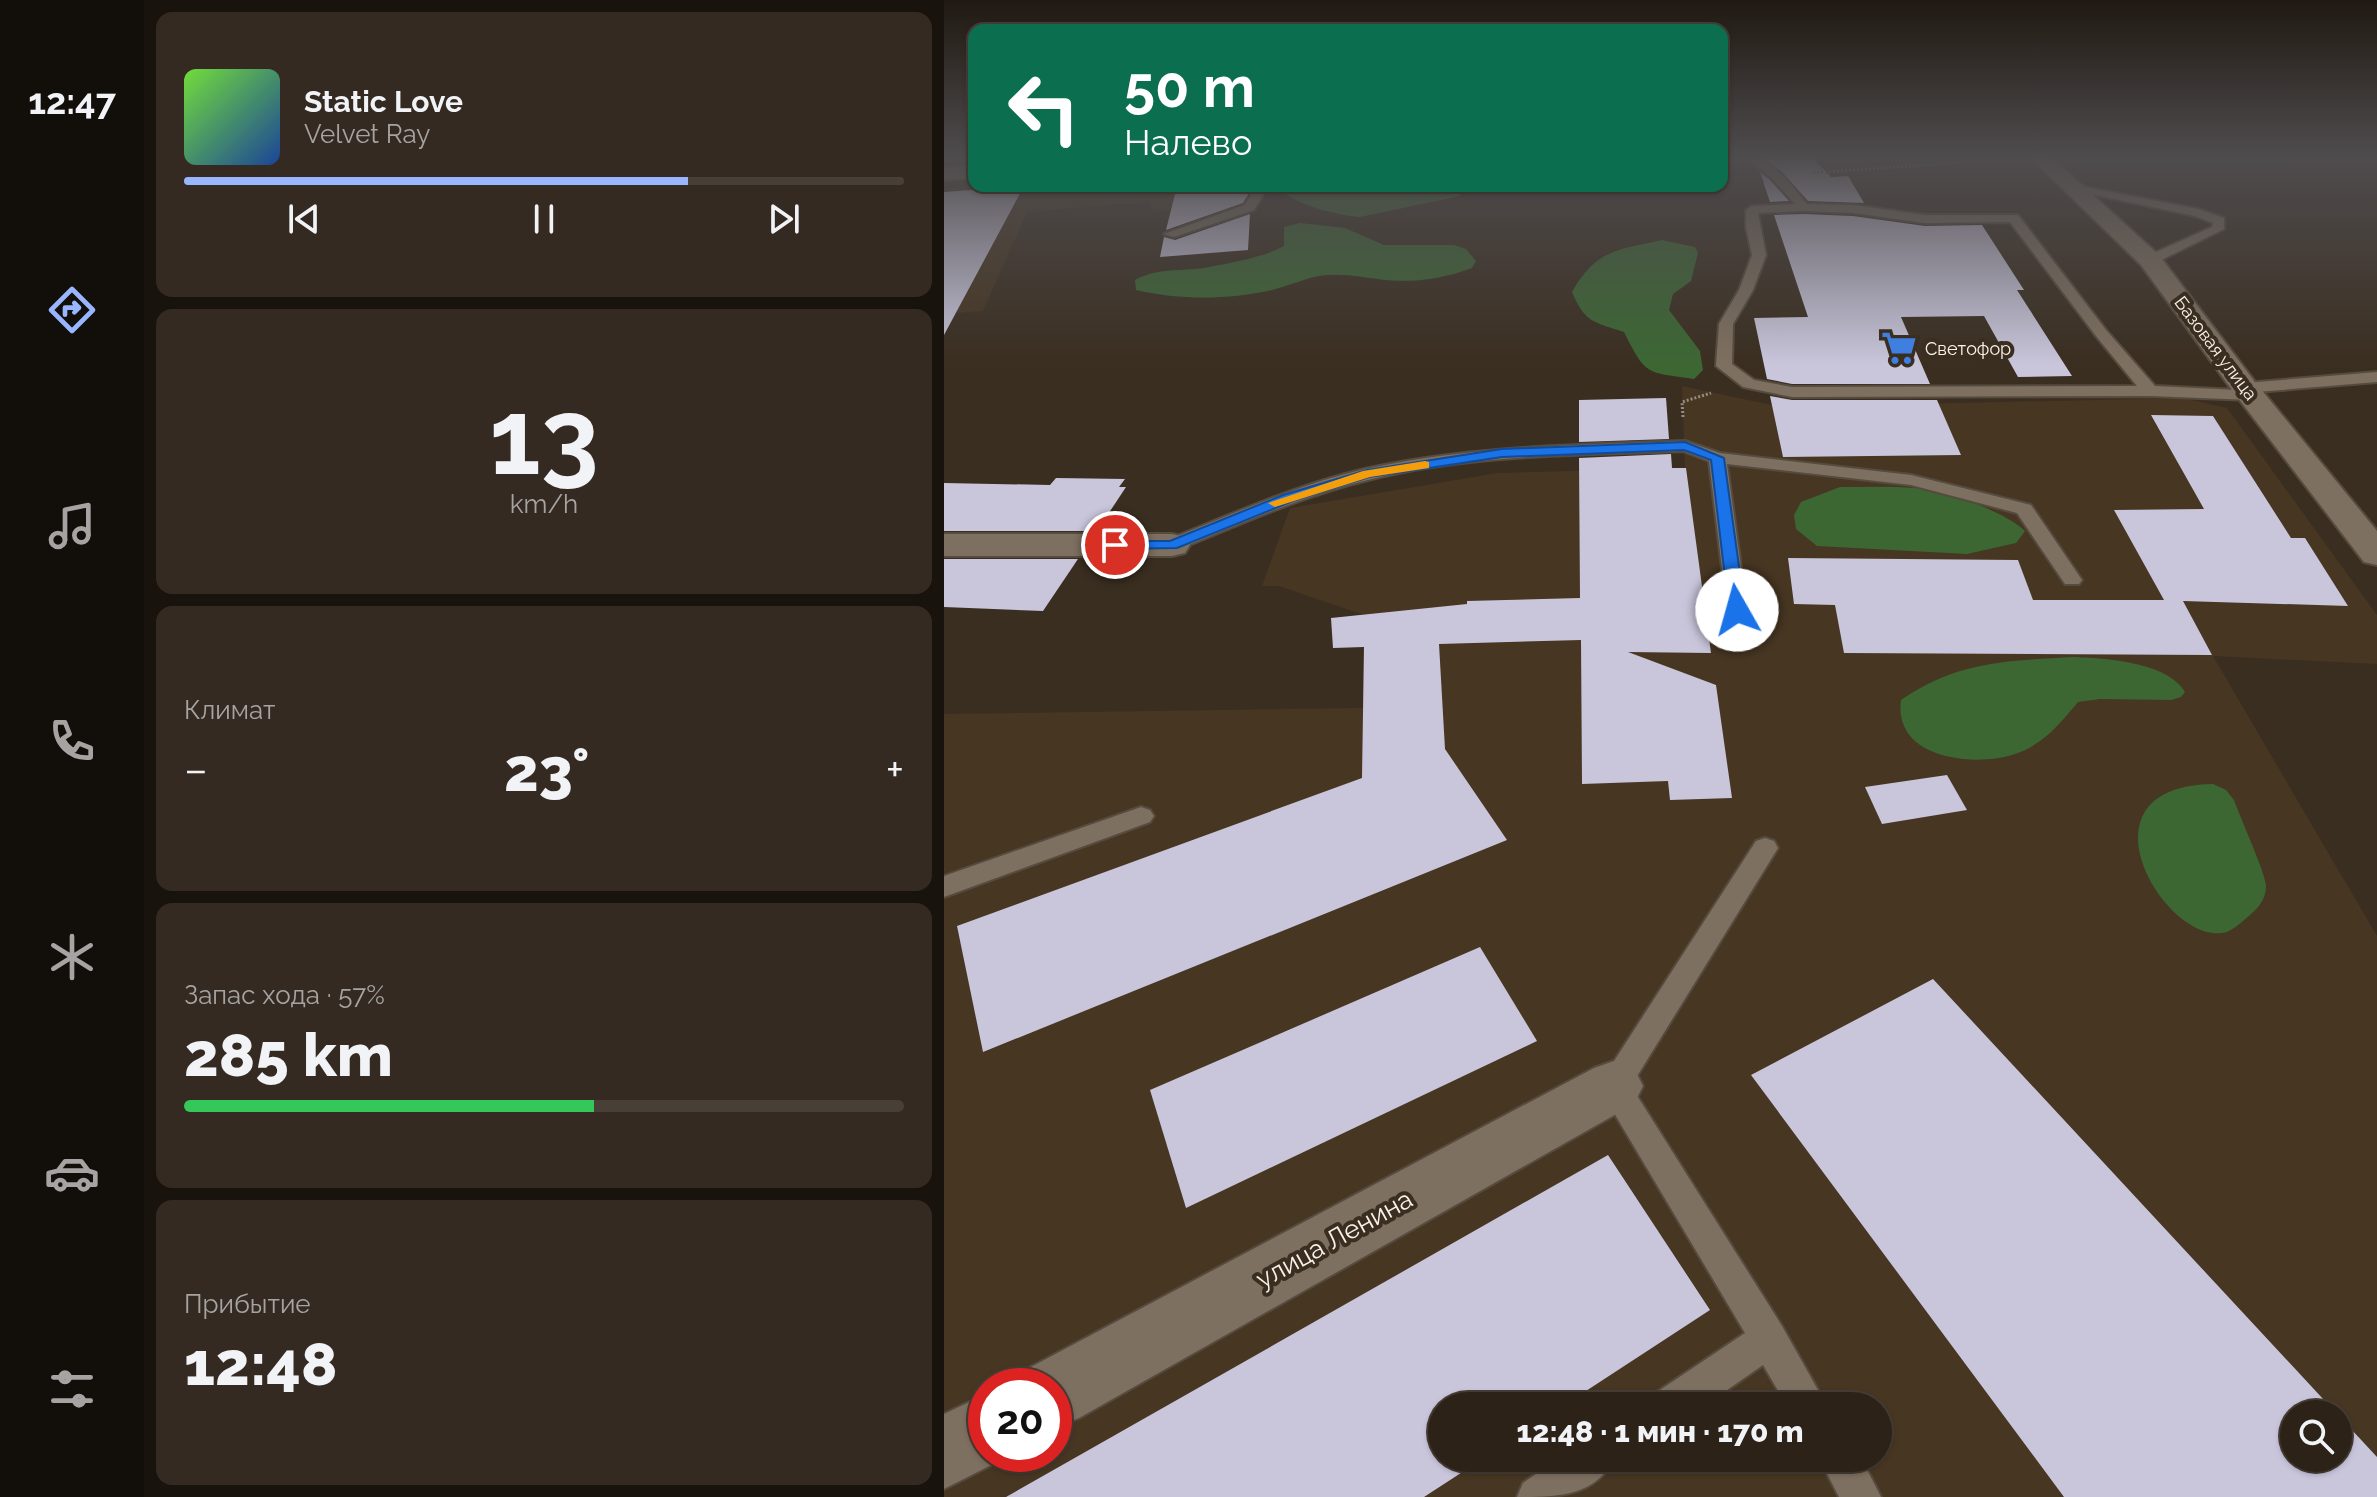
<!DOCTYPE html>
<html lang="ru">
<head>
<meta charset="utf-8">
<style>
	:root { --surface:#2c2218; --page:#342a21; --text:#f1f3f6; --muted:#a6a4a2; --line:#483f37; --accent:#98b5fd }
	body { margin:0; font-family:Raleway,sans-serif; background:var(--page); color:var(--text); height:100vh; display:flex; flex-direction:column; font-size:30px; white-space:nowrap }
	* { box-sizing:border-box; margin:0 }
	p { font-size:26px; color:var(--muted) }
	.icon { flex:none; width:44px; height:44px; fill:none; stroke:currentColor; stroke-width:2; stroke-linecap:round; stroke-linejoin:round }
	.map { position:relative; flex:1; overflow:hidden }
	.side { display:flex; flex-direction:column; gap:12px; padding:12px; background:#18130d; width:800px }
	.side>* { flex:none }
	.guide { position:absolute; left:24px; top:24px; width:760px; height:168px; border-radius:16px; box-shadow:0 2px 6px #0004,0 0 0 2px var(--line); background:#0b6e4f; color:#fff; overflow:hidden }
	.buttons { position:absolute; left:1336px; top:1400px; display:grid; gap:16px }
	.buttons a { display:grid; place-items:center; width:72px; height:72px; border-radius:50%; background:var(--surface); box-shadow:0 2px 6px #0004,0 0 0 2px var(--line); font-size:40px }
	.speed { position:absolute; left:24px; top:1368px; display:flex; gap:16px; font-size:40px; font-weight:700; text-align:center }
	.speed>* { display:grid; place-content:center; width:104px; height:104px; border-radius:50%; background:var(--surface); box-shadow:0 2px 6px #0004,0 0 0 2px var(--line); line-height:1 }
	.speed .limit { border:12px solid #d22; background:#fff; color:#111 }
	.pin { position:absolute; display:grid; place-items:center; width:68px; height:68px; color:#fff; margin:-34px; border:4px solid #fff; border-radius:50%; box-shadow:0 2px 8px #0007 }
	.me { position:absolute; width:88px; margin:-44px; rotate:353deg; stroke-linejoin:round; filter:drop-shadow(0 0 6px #0008) }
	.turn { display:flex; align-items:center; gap:28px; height:168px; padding:0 24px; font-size:36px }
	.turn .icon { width:104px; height:104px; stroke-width:2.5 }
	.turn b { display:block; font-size:56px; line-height:68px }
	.big { font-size:60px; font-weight:800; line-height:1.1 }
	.side .card { flex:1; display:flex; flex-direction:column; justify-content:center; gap:12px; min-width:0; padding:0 28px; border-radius:16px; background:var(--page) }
	.side .dial { align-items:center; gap:0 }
	.dial b { font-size:104px; line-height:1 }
	.song { display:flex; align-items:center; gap:24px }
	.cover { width:96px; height:96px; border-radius:12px; background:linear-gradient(135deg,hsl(100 70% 55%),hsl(220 70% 35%)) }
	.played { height:8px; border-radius:4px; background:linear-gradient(90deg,var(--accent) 70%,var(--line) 70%) }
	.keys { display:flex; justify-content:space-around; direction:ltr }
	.heat { display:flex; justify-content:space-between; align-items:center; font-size:44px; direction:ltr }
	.charge { height:12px; border-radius:6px; background:linear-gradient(90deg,#34c759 57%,var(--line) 0) }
	.trip { position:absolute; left:484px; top:1392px; width:464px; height:80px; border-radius:40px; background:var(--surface); box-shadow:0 2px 6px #0004,0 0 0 2px var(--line); font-weight:800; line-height:80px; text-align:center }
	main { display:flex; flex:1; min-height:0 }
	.menu { display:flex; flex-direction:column; width:144px; justify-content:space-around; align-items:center; background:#120e0a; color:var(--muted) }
	.menu .icon { width:56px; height:56px }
	.menu .active { color:var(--accent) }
	.menu b { font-size:36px; color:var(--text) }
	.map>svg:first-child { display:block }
	.built { fill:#473622; fill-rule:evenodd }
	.green { fill:#3c6733 }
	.building { fill:#c9c6dc }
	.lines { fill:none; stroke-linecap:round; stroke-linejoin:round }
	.lane-casing { stroke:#554b3e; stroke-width:4 }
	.street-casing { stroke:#554b3e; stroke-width:4 }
	.secondary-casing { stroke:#554b3e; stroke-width:4 }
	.path { stroke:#968c80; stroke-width:3; stroke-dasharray:2 2; stroke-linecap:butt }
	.lane { fill:#7e7060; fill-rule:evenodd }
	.street { fill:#7e7060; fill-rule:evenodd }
	.secondary { fill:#7e7060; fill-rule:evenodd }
	.route { fill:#1a73e8; stroke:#114b97; stroke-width:2 }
	.slow { fill:#f59e0b }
	.labels { text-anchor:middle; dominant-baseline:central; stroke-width:8; stroke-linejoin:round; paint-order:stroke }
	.far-poi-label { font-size:18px; fill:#faf2e9; stroke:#3a2e20; text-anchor:start }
	.far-street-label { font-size:18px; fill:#faf2e9; stroke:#3a2e20 }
	.near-street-label { font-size:26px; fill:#faf2e9; stroke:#3a2e20 }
</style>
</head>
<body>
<main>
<nav class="menu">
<b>12:47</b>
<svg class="icon active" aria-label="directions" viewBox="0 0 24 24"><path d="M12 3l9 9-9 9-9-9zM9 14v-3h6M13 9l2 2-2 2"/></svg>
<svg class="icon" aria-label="music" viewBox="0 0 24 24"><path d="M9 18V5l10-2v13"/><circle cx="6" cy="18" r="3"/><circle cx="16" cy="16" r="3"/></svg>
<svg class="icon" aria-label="phone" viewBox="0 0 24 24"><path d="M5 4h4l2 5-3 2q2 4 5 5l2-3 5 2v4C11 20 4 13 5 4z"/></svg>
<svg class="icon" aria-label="climate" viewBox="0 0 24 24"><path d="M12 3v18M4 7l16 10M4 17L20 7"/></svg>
<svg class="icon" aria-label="car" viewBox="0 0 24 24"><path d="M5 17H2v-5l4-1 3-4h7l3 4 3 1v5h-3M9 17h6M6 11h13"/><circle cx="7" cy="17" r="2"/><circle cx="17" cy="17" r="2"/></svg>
<svg class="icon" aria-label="filters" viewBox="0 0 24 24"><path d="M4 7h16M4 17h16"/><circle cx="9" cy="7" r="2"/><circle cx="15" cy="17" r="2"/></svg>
</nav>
<section class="side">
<div class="card">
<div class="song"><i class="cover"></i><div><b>Static Love</b><p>Velvet Ray</p></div></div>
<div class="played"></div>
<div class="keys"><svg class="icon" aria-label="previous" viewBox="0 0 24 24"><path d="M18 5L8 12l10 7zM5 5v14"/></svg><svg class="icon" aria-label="pause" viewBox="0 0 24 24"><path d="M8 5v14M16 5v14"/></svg><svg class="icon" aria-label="next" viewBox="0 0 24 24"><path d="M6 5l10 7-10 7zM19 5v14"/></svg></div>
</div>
<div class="card dial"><b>13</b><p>km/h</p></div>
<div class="card"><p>Климат</p>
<div class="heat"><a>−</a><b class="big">23°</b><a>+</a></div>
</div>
<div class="card"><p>Запас хода · 57%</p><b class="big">285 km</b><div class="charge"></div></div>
<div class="card"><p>Прибытие</p><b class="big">12:48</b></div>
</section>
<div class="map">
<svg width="1433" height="1497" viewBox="0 0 1433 1497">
	<rect width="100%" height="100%" fill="#3a2e20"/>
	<!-- built -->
	<g class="built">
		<polygon points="31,186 400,186 304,194 302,202 209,212 205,202 83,212 39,311 0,314 0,188"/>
		<path d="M 738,386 L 837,407 L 1239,398 L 1283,408 L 1433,615 L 1433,664 L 1269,656 L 1433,936 L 1433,1497 L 0,1497 L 0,714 L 419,708 L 420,615 L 335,586 L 318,586 L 346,508 L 553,473 L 741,468 ZM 42,1386 L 110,1386 L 110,1454 L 42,1454 ZM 498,1406 L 934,1406 L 934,1458 L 498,1458 ZM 1350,1414 L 1394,1414 L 1394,1458 L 1350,1458 Z"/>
	</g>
	<!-- green -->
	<g class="green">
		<path d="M 345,186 L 508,186 L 515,191 L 516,196 L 416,217 C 391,215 357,206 337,191 Z"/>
		<path d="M 356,223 L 401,228 L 440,245 L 510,245 L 522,249 L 532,261 L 528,268 C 501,278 472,283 443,280 C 421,278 398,272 375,276 C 359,279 344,286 328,290 C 284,300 235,300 192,290 L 191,280 C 212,268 237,271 260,268 C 286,263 317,258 340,246 L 340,227 Z"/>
		<path d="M 718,240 L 751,247 L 754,253 L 747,281 L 729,294 L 725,310 L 756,351 L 759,370 L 750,379 C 702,372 702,376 680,332 C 650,322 641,323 628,292 C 652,249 674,250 718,240 Z"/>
		<path d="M 896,487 C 921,487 947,486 971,488 C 1001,490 1060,511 1081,531 L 1072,543 L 1023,554 L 873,546 L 852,529 L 850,515 L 857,502 Z"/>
		<path d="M 1129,657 C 1160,658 1224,662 1241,692 L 1237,697 L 1227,700 L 1156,699 L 1134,702 C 1115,725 1098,746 1068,755 C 1027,767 949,758 957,700 C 1014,661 1063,661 1129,657 Z"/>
		<path d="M 1269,784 L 1282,790 L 1290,800 C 1295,815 1322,874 1322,886 C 1322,902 1310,912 1299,921 C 1293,926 1286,932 1278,933 C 1219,941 1128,786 1269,784 Z"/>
	</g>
	<!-- building -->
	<g class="building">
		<polygon points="814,156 867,156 887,177 904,176 920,203 864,201 837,171"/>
		<polygon points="816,172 826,180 845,201 826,202"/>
		<polygon points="80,186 0,335 0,192"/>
		<polygon points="233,186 300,186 304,195 299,203 222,230"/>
		<polygon points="306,214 304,250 216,257 220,237 231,240"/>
		<polygon points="860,214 909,216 981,226 1038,225 1080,290 1073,290 1128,376 1074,377 1040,316 957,317 986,384 848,384 823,379 810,318 864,317 830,215"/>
		<polygon points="826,396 848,400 993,400 1017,455 839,457"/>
		<polygon points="722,398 725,439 635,442 635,400"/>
		<polygon points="1207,415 1269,416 1347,538 1361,538 1404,606 1239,601 1268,655 900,653 891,605 850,604 844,558 1074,560 1089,600 1220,600 1170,510 1260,509"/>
		<polygon points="727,454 728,468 742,468 767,653 684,652 772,685 788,798 726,800 724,781 638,784 637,640 495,644 501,749 563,840 39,1052 13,926 418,778 420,647 389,648 387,618 523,604 523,601 636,598 635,458"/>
		<polygon points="112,478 181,479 175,487 182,487 153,531 0,531 0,483 106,485"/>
		<polygon points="0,559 134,559 99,611 0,607"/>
		<polygon points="1003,775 1023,810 938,824 921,787"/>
		<polygon points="536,947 593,1041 242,1208 206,1090"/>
		<polygon points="989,979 1393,1414 1350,1414 1350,1458 1394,1458 1394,1415 1433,1457 1433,1497 1120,1497 807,1075"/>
		<polygon points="664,1155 766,1310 619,1406 498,1406 498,1458 540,1458 480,1497 62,1497"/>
	</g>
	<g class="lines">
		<!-- lane casing -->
		<g class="lane-casing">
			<g id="lane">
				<path d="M 800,156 C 826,156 847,185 863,204 L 909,205 L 981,215 L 1074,215 L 1162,330 L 1211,386 L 1294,390 L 1295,385 L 1301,383 L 1433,372 L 1433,382 L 1313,392 L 1313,398 L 1307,400 L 1206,396 L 848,397 L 799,387 L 772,366 L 775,324 L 795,290 L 808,255 L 802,227 L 802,210 L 808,206 L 851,204 L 828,178 ZM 860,211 L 909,213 L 981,223 L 1066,222 L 1152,336 L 1193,386 L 848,387 L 810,380 L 788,364 L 789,324 L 809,290 L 822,255 L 814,213 Z"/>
				<polygon points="1131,185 1254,209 1280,218 1280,229 1211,263 1201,263 1201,257 1268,227 1269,223 1251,216 1127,190 1127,186"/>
				<polygon points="303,186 315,186 319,195 310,210 230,237 220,234 301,205 307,195"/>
				<path d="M 741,441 L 776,453 L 967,475 L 1087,505 L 1138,580 L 1135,584 L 1121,584 L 1073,513 L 967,485 L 783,464 L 803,610 L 800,614 L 786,614 L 783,610 L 765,461 L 739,451 C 637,455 523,454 424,480 C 358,496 297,524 235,549 L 221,549 L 218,545 L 221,541 C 286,515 352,485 421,469 C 526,446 634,445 741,441 Z"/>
				<polygon points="197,807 206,810 210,816 206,822 0,897 0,876"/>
				<polygon points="821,838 830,841 834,848 687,1086 838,1326 883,1406 843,1406 819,1365 760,1406 708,1406 713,1392 801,1333 654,1086 812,841"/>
				<path d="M 615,1458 L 670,1458 C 652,1497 612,1497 573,1497 L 579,1483 Z"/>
				<polygon points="875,1458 917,1458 937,1497 895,1497"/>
			</g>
		</g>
		<!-- street casing -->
		<g class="street-casing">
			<g id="street">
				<polygon points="1085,156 1106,156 1215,255 1311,382 1433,531 1433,565 1420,562 1291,394 1197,265"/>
				<polygon points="0,534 228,534 241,537 246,545 241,553 228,556 0,556"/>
				<polygon points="670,1061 690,1068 699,1086 690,1104 135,1418 110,1428 110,1386 78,1386 85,1368 650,1068"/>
				<polygon points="42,1394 42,1454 67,1455 0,1489 0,1414"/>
			</g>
		</g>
		<!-- secondary casing -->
		<g class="secondary-casing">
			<polygon id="secondary" points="30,166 30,178 0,180 0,168"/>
		</g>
		<!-- path -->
		<g class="path">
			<polyline points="869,173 1062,159"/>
			<polyline points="739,417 738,402 767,393"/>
		</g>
		<!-- lane -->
		<use href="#lane" class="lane"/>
		<!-- street -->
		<use href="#street" class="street"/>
		<!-- secondary -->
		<use href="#secondary" class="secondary"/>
	</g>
	<!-- sky -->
	<linearGradient id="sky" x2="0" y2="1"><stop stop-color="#201912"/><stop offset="0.43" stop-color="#4f4c4e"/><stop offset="1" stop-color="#4f4c4e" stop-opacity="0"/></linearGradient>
	<rect width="1433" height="365" fill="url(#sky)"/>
	<!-- route -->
	<polygon class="route" points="741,442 780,458 801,610 799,613 793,614 785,610 767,460 740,450 558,457 425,477 349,501 233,548 171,549 163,545 171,541 226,541 339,495 423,470 558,449"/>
	<!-- slow -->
	<polygon class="slow" points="481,461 485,462 485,468 426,477 331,507 324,503 419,471"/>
	<!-- icons -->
	<defs>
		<g id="supermarket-bare" transform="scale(2.76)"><path d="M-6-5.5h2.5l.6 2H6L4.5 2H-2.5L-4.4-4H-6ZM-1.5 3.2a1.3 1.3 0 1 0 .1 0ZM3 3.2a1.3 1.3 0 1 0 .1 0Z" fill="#3f7fe0" stroke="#3a2e20" stroke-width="2.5" paint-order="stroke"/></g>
	</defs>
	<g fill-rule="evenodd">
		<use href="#supermarket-bare" x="955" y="348"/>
	</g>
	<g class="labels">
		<!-- far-poi labels -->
		<g class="far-poi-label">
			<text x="981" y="348">Светофор</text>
		</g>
		<!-- far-street labels -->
		<g class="far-street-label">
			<text transform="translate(1272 348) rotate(53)">Базовая улица</text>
		</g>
		<!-- near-street labels -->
		<g class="near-street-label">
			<text transform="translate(390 1239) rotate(-29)">улица Ленина</text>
		</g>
	</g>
</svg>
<div class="buttons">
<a><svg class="icon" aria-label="search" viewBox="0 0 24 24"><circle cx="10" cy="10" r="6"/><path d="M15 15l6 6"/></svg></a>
</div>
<div class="speed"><div class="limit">20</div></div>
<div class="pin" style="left:171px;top:545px;background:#d93025"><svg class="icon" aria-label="arrive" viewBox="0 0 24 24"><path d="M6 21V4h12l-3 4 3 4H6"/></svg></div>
<svg class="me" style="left:793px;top:610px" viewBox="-20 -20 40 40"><circle r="19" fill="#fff"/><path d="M0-13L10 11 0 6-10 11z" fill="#1a73e8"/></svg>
<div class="trip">12:48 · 1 мин · 170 m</div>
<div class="guide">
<div class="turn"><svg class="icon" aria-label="left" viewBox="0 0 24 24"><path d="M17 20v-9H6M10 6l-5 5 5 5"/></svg><div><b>50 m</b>Налево</div></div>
</div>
</div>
</main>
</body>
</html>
